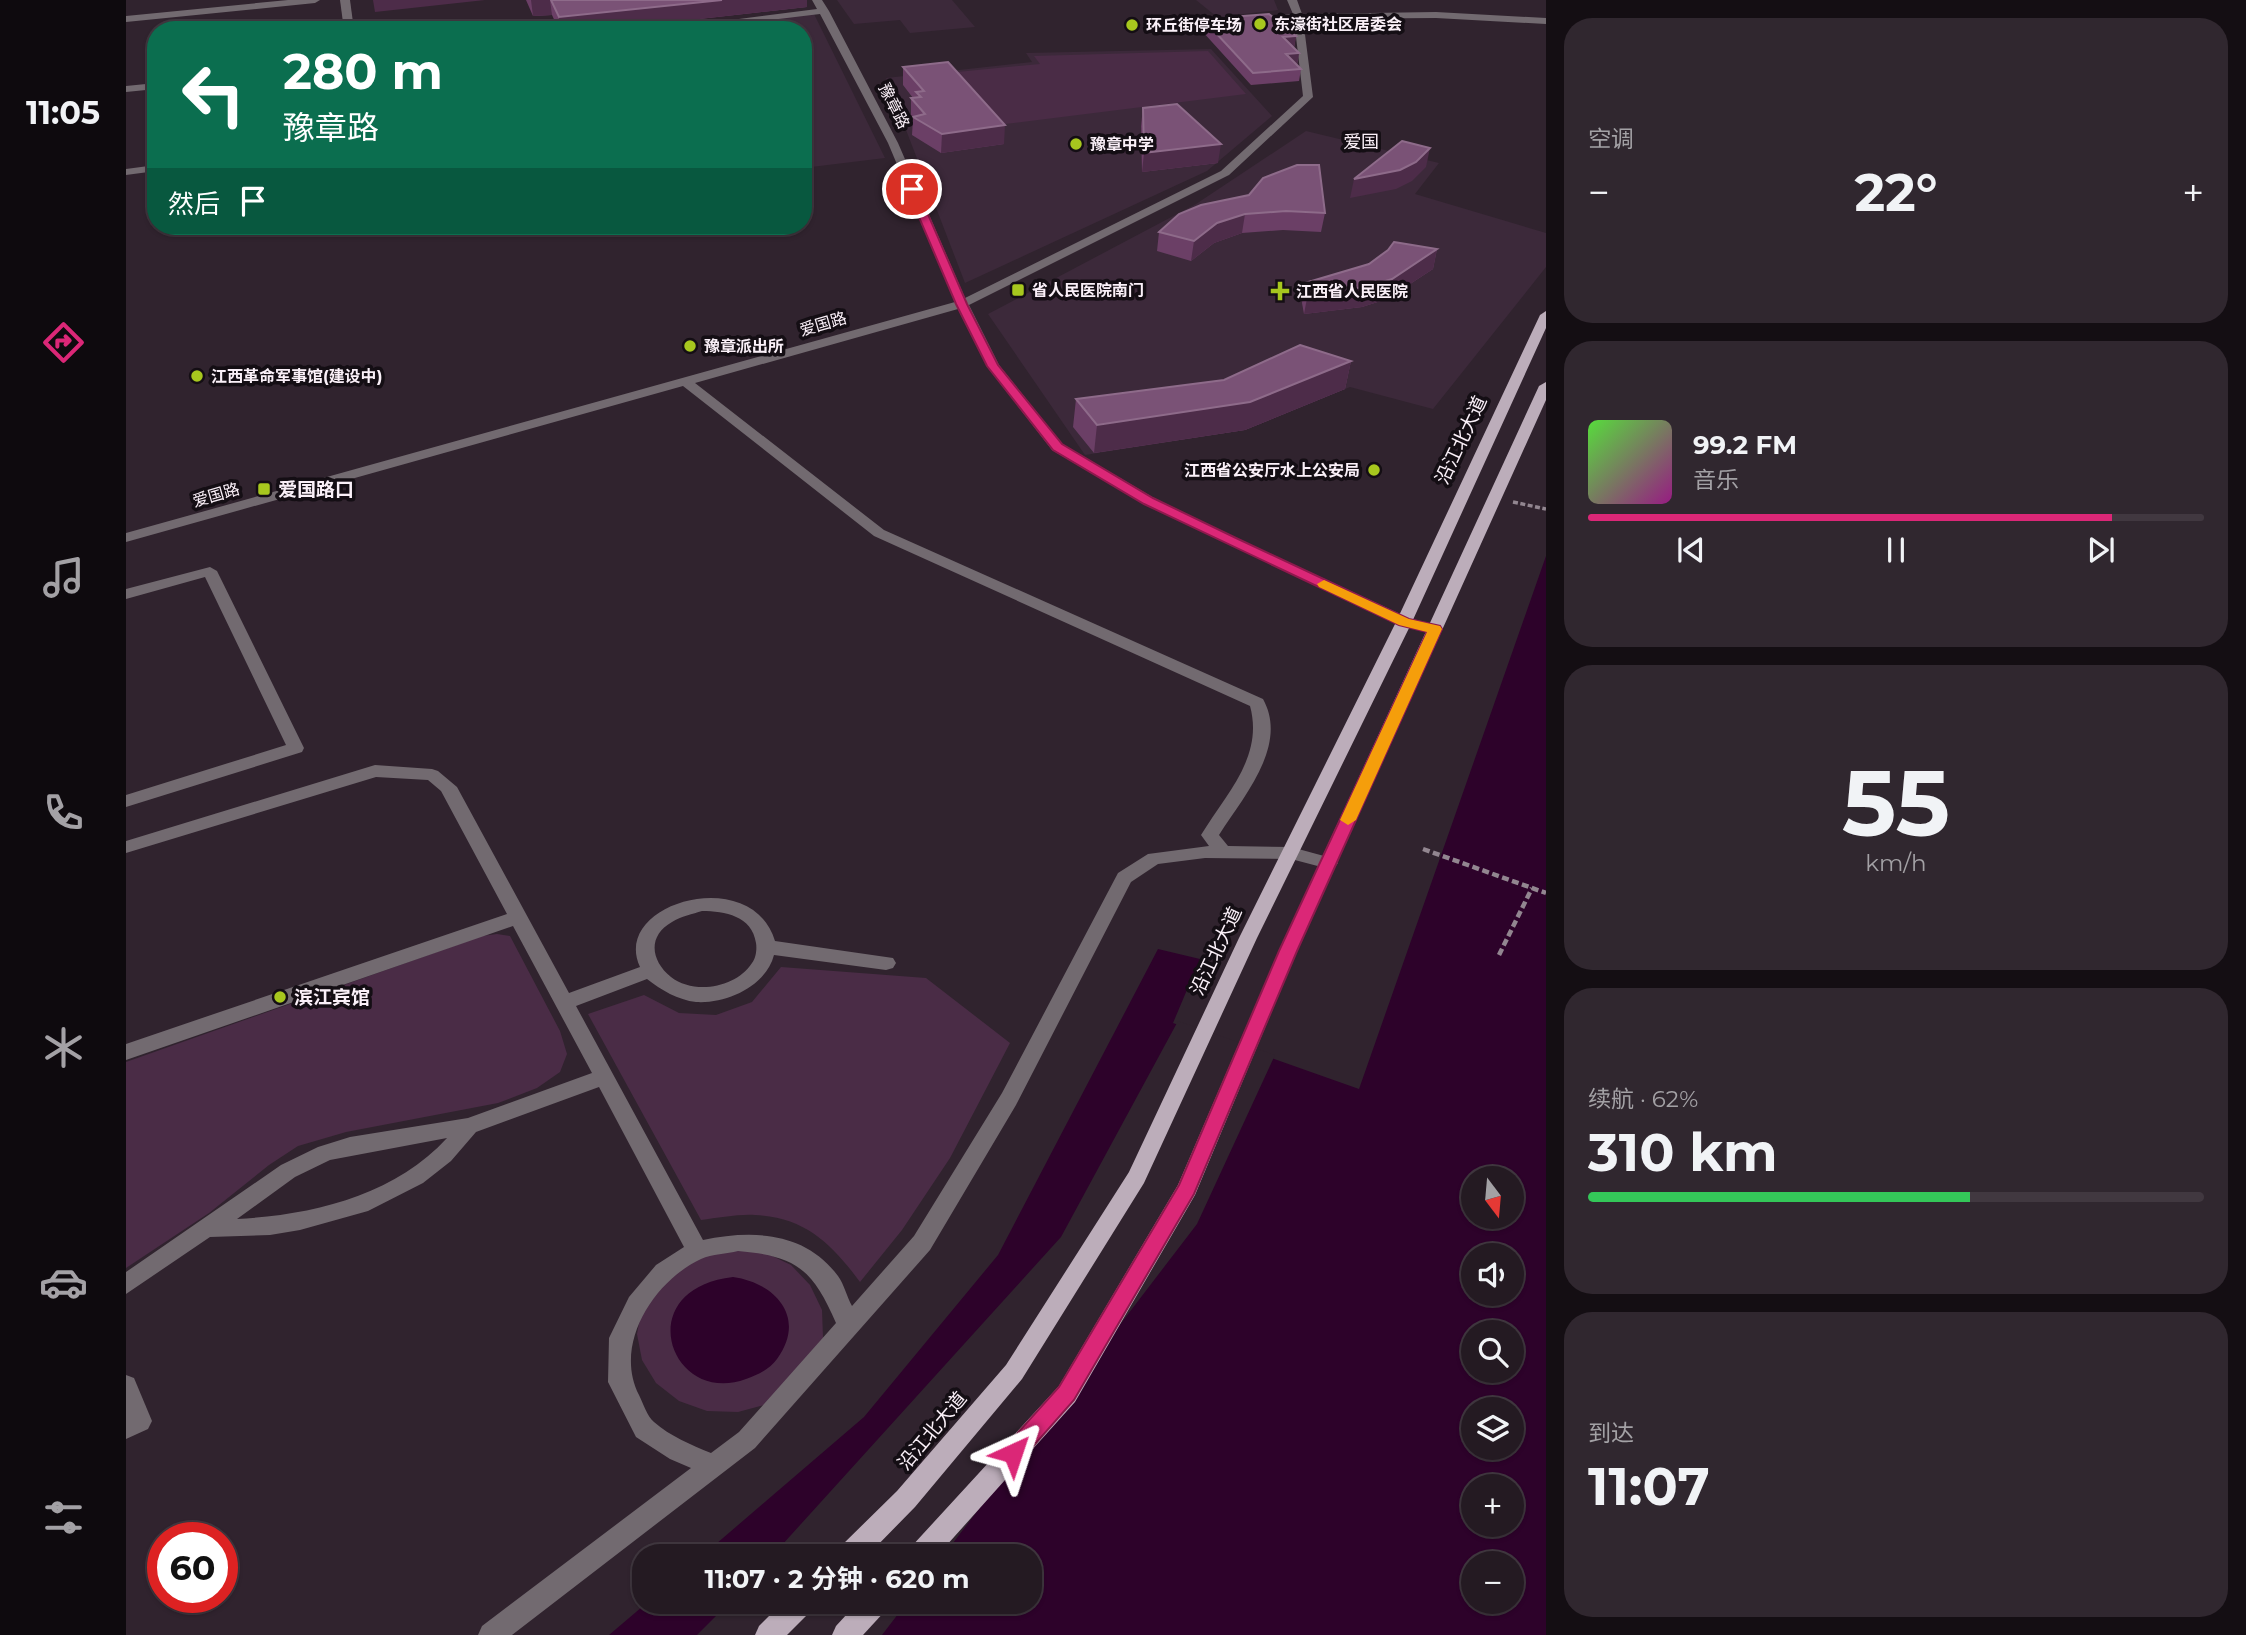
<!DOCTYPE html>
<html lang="zh">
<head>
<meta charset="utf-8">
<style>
	:root { --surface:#241a22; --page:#30272f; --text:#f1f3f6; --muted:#a3a1a5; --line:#413840; --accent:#db2777 }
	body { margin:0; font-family:Montserrat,"Noto Sans SC",sans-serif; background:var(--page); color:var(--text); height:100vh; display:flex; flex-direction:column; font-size:26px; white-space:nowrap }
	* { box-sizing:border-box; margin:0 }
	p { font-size:23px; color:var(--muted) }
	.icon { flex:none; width:38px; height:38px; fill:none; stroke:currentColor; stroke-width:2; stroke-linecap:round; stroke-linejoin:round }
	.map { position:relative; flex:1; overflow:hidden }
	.panel { display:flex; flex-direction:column; gap:18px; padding:18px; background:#140e13; width:700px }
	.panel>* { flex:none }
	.banner { position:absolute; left:21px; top:21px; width:665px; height:214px; border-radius:28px; box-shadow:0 2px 5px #0004,0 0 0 2px var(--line); background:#0b6e4f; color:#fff; overflow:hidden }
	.needle { width:46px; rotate:164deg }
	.buttons { position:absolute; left:1335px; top:1166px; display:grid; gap:14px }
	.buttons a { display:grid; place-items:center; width:63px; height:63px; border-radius:50%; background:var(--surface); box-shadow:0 2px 5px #0004,0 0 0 2px var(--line); font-size:35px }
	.speed { position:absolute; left:21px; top:1522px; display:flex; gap:14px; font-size:35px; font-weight:700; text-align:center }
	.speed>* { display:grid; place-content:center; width:91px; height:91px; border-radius:50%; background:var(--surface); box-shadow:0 2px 5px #0004,0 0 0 2px var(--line); line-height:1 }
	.speed .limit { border:10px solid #d22; background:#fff; color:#111 }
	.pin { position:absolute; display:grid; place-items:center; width:60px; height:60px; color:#fff; margin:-30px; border:4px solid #fff; border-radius:50%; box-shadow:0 2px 7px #0007 }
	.me { position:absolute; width:77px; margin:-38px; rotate:42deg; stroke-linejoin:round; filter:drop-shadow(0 0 5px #0008) }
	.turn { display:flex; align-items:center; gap:24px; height:147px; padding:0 21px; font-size:32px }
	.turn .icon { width:91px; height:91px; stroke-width:2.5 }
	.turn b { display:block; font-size:49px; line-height:60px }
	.then { display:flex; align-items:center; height:66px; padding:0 21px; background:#0003; gap:14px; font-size:26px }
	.big { font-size:52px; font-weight:700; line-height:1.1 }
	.panel .widget { flex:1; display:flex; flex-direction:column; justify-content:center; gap:10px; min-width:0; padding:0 24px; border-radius:28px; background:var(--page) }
	.panel .dial { align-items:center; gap:0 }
	.dial b { font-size:91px; line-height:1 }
	.song { display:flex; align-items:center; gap:21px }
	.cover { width:84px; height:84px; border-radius:10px; background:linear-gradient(135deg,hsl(110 70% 55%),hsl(310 70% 35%)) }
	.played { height:7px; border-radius:4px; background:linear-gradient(90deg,var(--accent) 85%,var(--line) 85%) }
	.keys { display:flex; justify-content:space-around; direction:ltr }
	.heat { display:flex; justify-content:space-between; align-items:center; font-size:38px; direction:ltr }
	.charge { height:10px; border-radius:5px; background:linear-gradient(90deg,#34c759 62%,var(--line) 0) }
	.trip { position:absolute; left:506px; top:1544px; width:410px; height:70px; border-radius:28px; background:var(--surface); box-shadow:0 2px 5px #0004,0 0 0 2px var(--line); font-weight:700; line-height:70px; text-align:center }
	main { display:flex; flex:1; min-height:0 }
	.menu { display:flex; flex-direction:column; width:126px; justify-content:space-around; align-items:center; background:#0e0a0e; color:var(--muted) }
	.menu .icon { width:49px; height:49px }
	.menu .selected { color:var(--accent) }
	.menu b { font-size:32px; color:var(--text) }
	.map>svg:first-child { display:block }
	.built { fill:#3c293a }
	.green { fill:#4a2c46 }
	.water { fill:#2d022a; fill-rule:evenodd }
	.pier { fill:#30232e }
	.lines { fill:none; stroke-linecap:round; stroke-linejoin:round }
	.path-far1 { stroke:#928690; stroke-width:3.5; stroke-dasharray:5 2.5; stroke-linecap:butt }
	.path { stroke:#928690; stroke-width:4.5; stroke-dasharray:7 3.5; stroke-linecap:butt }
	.minor { fill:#726a70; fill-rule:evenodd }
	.major { fill:#bcadba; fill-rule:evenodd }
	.wall { fill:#6b3f66 }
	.shaded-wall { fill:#4d2c49 }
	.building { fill:#7a5276; stroke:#8e6b8a; stroke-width:2 }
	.route { fill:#db2777; stroke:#8e194d; stroke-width:2 }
	.slow { fill:#f59e0b }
	.poi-dot { fill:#a7c71e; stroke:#140e14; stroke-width:2.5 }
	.labels { text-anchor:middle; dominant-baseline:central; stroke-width:7; stroke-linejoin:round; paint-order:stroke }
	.far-poi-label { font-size:16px; font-weight:bold; fill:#faf0f8; stroke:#140e14; text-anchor:start }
	.far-street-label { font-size:16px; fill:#faf0f8; stroke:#140e14 }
	.far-neighbourhood-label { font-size:18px; fill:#faf0f8; stroke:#140e14 }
	.street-label { font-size:19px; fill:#faf0f8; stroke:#140e14 }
	.poi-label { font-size:19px; font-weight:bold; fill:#faf0f8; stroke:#140e14; text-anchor:start }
</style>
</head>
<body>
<main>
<nav class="menu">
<b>11:05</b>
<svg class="icon selected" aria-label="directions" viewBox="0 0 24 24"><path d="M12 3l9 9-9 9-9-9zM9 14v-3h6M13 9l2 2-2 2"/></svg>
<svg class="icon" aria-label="music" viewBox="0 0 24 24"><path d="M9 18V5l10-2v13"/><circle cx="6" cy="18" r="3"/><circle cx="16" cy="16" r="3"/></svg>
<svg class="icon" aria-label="phone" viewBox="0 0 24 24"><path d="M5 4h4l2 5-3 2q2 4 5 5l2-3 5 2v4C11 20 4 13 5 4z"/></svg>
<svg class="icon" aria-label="climate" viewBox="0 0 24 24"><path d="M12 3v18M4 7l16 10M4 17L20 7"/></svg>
<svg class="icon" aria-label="car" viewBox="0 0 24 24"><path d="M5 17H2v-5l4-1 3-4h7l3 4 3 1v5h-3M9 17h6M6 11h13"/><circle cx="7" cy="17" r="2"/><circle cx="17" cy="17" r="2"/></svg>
<svg class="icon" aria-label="filters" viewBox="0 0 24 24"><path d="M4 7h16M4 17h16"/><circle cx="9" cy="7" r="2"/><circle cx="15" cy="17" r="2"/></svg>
</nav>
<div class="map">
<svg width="1420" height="1635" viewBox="0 0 1420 1635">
	<rect width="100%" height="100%" fill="#30232e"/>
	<!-- built -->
	<g class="built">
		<polygon points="711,0 826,0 849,27 784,33 774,20 728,24"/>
		<polygon points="1070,0 1148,0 1152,10 1091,17"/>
		<polygon points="688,14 759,158 677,168 677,30 551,30"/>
		<polygon points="1085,49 1146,116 1081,171 839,283 760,78 906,62 900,53"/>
		<polygon points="1180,131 1313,163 1289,194 1420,233 1420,267 1307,409 1224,387 1119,430 959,455 862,314 1070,204"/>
	</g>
	<!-- green -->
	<g class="green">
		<polygon points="1082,51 1120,94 879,124 831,72 914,64 908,56"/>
		<polygon points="371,934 384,936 434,1031 441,1054 434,1072 411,1088 372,1103 220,1132 172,1146 143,1165 83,1213 0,1268 0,1062 356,936"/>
		<path d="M 655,967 L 800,978 L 884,1043 L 824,1158 L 776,1230 L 734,1282 C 706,1244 679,1217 629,1215 C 612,1214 592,1218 575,1220 L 462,1014 L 518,995 L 553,1013 L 590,1015 L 626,1002 Z"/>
		<polygon points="608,1248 638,1252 665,1265 684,1285 696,1310 697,1338 687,1365 642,1404 612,1412 581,1411 553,1401 530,1383 516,1360 511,1334 516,1308 551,1265"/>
	</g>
	<!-- water -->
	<g class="water">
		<path d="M 1420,556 L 1420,1635 L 483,1635 L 523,1601 L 903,1601 L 903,1556 L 576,1556 L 738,1417 L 872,1255 L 1032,949 L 1074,959 L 1047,1023 L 1233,1089 ZM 1348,1178 L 1386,1178 L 1386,1216 L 1348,1216 ZM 1348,1255 L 1386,1255 L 1386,1293 L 1348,1293 ZM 1348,1332 L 1386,1332 L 1386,1370 L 1348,1370 ZM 1348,1409 L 1386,1409 L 1386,1447 L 1348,1447 ZM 1348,1486 L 1386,1486 L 1386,1524 L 1348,1524 ZM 1348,1563 L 1386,1563 L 1386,1601 L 1348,1601 Z"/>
		<path d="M 607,1277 C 650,1283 681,1318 651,1359 C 644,1369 632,1375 620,1379 C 544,1407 503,1289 607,1277 Z"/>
	</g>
	<!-- pier -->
	<g class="pier">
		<polygon points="1052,1021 1149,1055 1071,1224 817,1556 646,1556 935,1237"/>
		<polygon points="605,1601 782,1601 756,1635 571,1635"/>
	</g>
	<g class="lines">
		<!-- path-far1 -->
		<polyline class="path-far1" points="1387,502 1420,509"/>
		<!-- path -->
		<g class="path">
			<polyline points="1297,849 1420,893"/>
			<polyline points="1373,955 1406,888"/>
		</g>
		<!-- minor -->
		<g class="minor">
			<polygon points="162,0 194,0 189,3 0,22 0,16"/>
			<polygon points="214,0 224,0 228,30 218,30"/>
			<path d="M 686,0 L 696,0 L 703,11 L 772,143 L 839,298 L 1095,171 L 1177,96 L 1168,20 L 1126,23 L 1121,20 L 1123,18 L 1167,14 L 1161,0 L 1171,0 L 1176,14 L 1310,12 L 1420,18 L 1420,24 L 1310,18 L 1177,19 L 1187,97 L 1103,175 L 843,305 L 873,365 L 936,444 L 1028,498 L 1110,538 L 1283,618 L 1314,626 L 1317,629 L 1309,634 L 1273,625 L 1018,504 L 926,450 L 861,366 L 832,309 L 569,383 L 758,530 L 1137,699 C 1163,746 1117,797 1093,835 L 1102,846 L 1165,847 L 1209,859 L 1212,863 L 1209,867 L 1203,869 L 1165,859 L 1079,858 L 1032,864 L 1005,882 L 890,1105 L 804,1250 L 629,1448 L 386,1635 L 352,1635 L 356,1626 L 565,1468 L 544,1459 L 510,1437 L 482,1382 L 483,1338 L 503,1297 L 530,1265 L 558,1247 L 473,1087 L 350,1132 L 325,1161 L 297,1183 L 242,1211 L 174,1230 L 144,1235 L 84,1237 L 0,1294 L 0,1272 L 155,1165 L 192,1147 L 224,1137 L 342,1118 L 466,1073 L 387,926 L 0,1060 L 0,1044 L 381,914 L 315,791 L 302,780 L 250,777 L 0,853 L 0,841 L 249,765 L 306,769 L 312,771 L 331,787 L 443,993 L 514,967 C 484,903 626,863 649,941 L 767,958 L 770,963 L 767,968 L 760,970 L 648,955 C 640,986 601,1004 570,1002 C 552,1000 535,990 521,979 L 450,1006 L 577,1240 C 626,1230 679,1231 712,1276 C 718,1284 721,1297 726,1306 L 788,1236 L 876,1093 L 992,873 L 1022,854 L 1083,846 L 1075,835 C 1100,794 1138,757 1124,706 L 748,536 L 557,386 L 0,542 L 0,533 L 829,302 L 762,143 L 694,14 L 560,30 L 528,30 L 691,9 ZM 576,911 C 599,911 626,916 630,943 C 631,949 630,958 626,963 C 610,988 568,995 545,977 C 525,961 521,936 546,922 C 555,916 567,914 576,911 ZM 321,1138 C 268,1196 186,1215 111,1219 L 169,1177 L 204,1160 ZM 612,1251 C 671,1256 687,1270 710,1323 L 613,1432 L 585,1453 C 565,1445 544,1436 528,1422 C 521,1416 517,1403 513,1395 C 487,1344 528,1281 575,1259 C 586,1254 601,1254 612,1251 Z"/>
			<polygon points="1099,19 1104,22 1102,24 1025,32 1020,29 1025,26"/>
			<polygon points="30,83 30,89 0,92 0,86"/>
			<polygon points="30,165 30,171 0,175 0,169"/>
			<polygon points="84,567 91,571 178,748 176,752 0,807 0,795 160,745 79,577 0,599 0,589"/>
			<polygon points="0,1375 8,1378 26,1421 22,1429 0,1439"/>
		</g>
		<!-- major -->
		<g class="major">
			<polygon points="1420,311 1420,328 1286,622 1131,938 1018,1183 896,1379 789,1507 741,1556 711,1556 714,1547 771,1491 880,1365 1003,1172 1113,938 1270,622 1414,315"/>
			<polygon points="1420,382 1420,400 1171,951 1069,1195 949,1402 811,1556 782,1556 785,1547 933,1386 1052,1185 1153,951 1413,386"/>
			<polygon points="658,1601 690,1601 686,1610 661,1635 629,1635 633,1626"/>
			<polygon points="733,1601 764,1601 760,1610 737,1635 706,1635 710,1626"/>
		</g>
	</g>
	<!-- wall -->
	<g class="wall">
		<polygon points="400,0 681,0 681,7 475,30 433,30 426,15 407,16"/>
		<polygon points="1077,19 1170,36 1168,48 1173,53 1171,65 1175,69 1173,81 1125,85 1076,31"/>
		<polygon points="777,67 878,144 815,153 786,135 787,119 785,116 785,98 787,98 777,85"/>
		<polygon points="1017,108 1092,163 1016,172 1015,126"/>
		<polygon points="1123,195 1199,213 1195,232 1157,230 1116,233 1088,243 1065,261 1031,251 1033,232"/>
		<polygon points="1311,249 1307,269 1261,299 1236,307 1178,314 1176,303 1179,283"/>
		<polygon points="1225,361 1219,389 1119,430 968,453 947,427 950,399 1098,380"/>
	</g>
	<!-- shaded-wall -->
	<g class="shaded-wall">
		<polygon points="247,0 359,0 249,12"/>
		<polygon points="405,0 424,0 426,15 407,16"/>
		<polygon points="596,0 681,0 681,7 475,30 434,30 433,17"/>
		<polygon points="1170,36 1168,48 1157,37"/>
		<polygon points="1173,53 1171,65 1160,54"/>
		<polygon points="879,125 878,144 815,153 816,134"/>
		<polygon points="1095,144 1092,163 1016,172 1018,153"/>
		<polygon points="1304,148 1300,167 1286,181 1270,189 1224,198 1228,179"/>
		<polygon points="1119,214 1116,233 1088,243 1065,261 1068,241 1091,223"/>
		<polygon points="1311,249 1307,269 1261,299 1236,307 1178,314 1182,293"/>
		<polygon points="1225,361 1219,389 1119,430 968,453 971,425"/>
	</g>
	<!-- building -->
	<g class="building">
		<polygon points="425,0 596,0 433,17"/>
		<polygon points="1143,14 1170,36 1157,37 1173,53 1160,54 1175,69 1127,73 1077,19"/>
		<polygon points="822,62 879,125 816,134 787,117 799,114 785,98 795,97 790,92 798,91 777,67"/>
		<polygon points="1051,104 1095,144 1018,153 1017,108"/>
		<polygon points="1276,141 1304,148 1290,162 1274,170 1228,179"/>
		<polygon points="1171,165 1193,165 1199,213 1160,211 1119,214 1091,223 1068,241 1033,232 1053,214 1075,205 1123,195 1137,178"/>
		<polygon points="1268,242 1311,249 1266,279 1240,287 1182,293 1179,283 1243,264 1262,250"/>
		<polygon points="1174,345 1225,361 1124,402 971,425 950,399 1098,380"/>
	</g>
	<!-- route -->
	<polygon class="route" points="786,186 791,189 841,304 872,365 936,444 1027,498 1110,538 1283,619 1314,626 1316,629 1171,951 1068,1194 948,1400 895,1460 887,1463 880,1460 876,1453 880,1446 933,1387 1053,1185 1153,951 1301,632 1273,625 1018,504 927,450 861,366 830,304 781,189"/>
	<!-- slow -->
	<polygon class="slow" points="1198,580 1283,619 1314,626 1316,629 1230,820 1222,825 1214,820 1301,632 1273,625 1193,587 1191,584"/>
	<!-- markers -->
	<g class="poi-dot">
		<circle cx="1134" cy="24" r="7"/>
		<circle cx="1006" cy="25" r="7"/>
		<circle cx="950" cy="144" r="7"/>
		<rect x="885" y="283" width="14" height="14" rx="3.5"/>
		<path d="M1150.5 280.5h7v7h7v7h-7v7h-7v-7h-7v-7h7z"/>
		<circle cx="564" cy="346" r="7"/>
		<circle cx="71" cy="376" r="7"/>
		<circle cx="1248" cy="470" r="7"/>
		<rect x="131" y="482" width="14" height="14" rx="3.5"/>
		<circle cx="154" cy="997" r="7"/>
	</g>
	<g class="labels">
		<!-- far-poi labels -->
		<g class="far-poi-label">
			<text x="1148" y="24">东濠街社区居委会</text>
			<text x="1020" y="25">环丘街停车场</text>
			<text x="964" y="144">豫章中学</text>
			<text x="906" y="290">省人民医院南门</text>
			<text x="1170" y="291">江西省人民医院</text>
			<text x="578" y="346">豫章派出所</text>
			<text x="85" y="376">江西革命军事馆(建设中)</text>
			<text x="1234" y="470" text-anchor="end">江西省公安厅水上公安局</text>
		</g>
		<!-- far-street labels -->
		<g class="far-street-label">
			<text transform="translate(768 106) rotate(63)">豫章路</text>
			<text transform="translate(697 324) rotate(-16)">爱国路</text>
			<text transform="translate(90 495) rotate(-16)">爱国路</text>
		</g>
		<!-- far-neighbourhood labels -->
		<g class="far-neighbourhood-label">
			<text x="1235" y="142">爱国</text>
		</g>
		<!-- street labels -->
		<g class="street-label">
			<text transform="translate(1335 440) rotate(-65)">沿江北大道</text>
			<text transform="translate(1090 951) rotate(-65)">沿江北大道</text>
			<text transform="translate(806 1431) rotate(-50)">沿江北大道</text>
		</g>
		<!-- poi labels -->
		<g class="poi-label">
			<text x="152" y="489">爱国路口</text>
			<text x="168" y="997">滨江宾馆</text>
		</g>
	</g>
</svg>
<div class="buttons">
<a><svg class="needle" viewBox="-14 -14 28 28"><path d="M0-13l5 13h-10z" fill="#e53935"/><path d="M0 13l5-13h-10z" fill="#a3a1a5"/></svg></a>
<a><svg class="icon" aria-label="sound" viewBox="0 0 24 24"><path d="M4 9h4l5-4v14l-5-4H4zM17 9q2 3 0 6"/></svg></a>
<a><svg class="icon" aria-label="search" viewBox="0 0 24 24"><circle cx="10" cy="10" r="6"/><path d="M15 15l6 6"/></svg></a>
<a><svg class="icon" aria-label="layers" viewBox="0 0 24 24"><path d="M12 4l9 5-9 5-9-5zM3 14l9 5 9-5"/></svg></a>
<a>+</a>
<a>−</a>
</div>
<div class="speed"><div class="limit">60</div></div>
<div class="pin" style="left:786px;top:189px;background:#d93025"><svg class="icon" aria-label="arrive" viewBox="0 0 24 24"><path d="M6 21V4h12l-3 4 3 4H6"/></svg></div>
<svg class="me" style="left:887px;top:1453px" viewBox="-20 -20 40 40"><path d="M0-17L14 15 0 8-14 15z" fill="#db2777" stroke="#fff" stroke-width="4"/></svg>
<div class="trip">11:07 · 2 分钟 · 620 m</div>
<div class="banner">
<div class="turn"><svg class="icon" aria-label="left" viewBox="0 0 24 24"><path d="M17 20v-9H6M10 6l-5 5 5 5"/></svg><div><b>280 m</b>豫章路</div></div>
<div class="then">然后<svg class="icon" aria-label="arrive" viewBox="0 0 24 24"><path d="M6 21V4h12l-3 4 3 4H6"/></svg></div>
</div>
</div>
<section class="panel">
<div class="widget"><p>空调</p>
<div class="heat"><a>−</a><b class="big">22°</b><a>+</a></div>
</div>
<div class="widget">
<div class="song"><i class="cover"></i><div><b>99.2 FM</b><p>音乐</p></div></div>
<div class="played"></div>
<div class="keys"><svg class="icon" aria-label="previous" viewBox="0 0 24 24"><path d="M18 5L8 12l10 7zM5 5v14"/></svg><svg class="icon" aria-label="pause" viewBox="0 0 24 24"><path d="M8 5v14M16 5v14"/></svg><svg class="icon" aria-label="next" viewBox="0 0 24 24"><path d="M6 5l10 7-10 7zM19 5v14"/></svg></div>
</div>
<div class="widget dial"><b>55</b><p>km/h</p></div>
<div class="widget"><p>续航 · 62%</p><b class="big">310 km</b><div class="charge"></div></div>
<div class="widget"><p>到达</p><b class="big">11:07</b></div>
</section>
</main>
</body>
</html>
